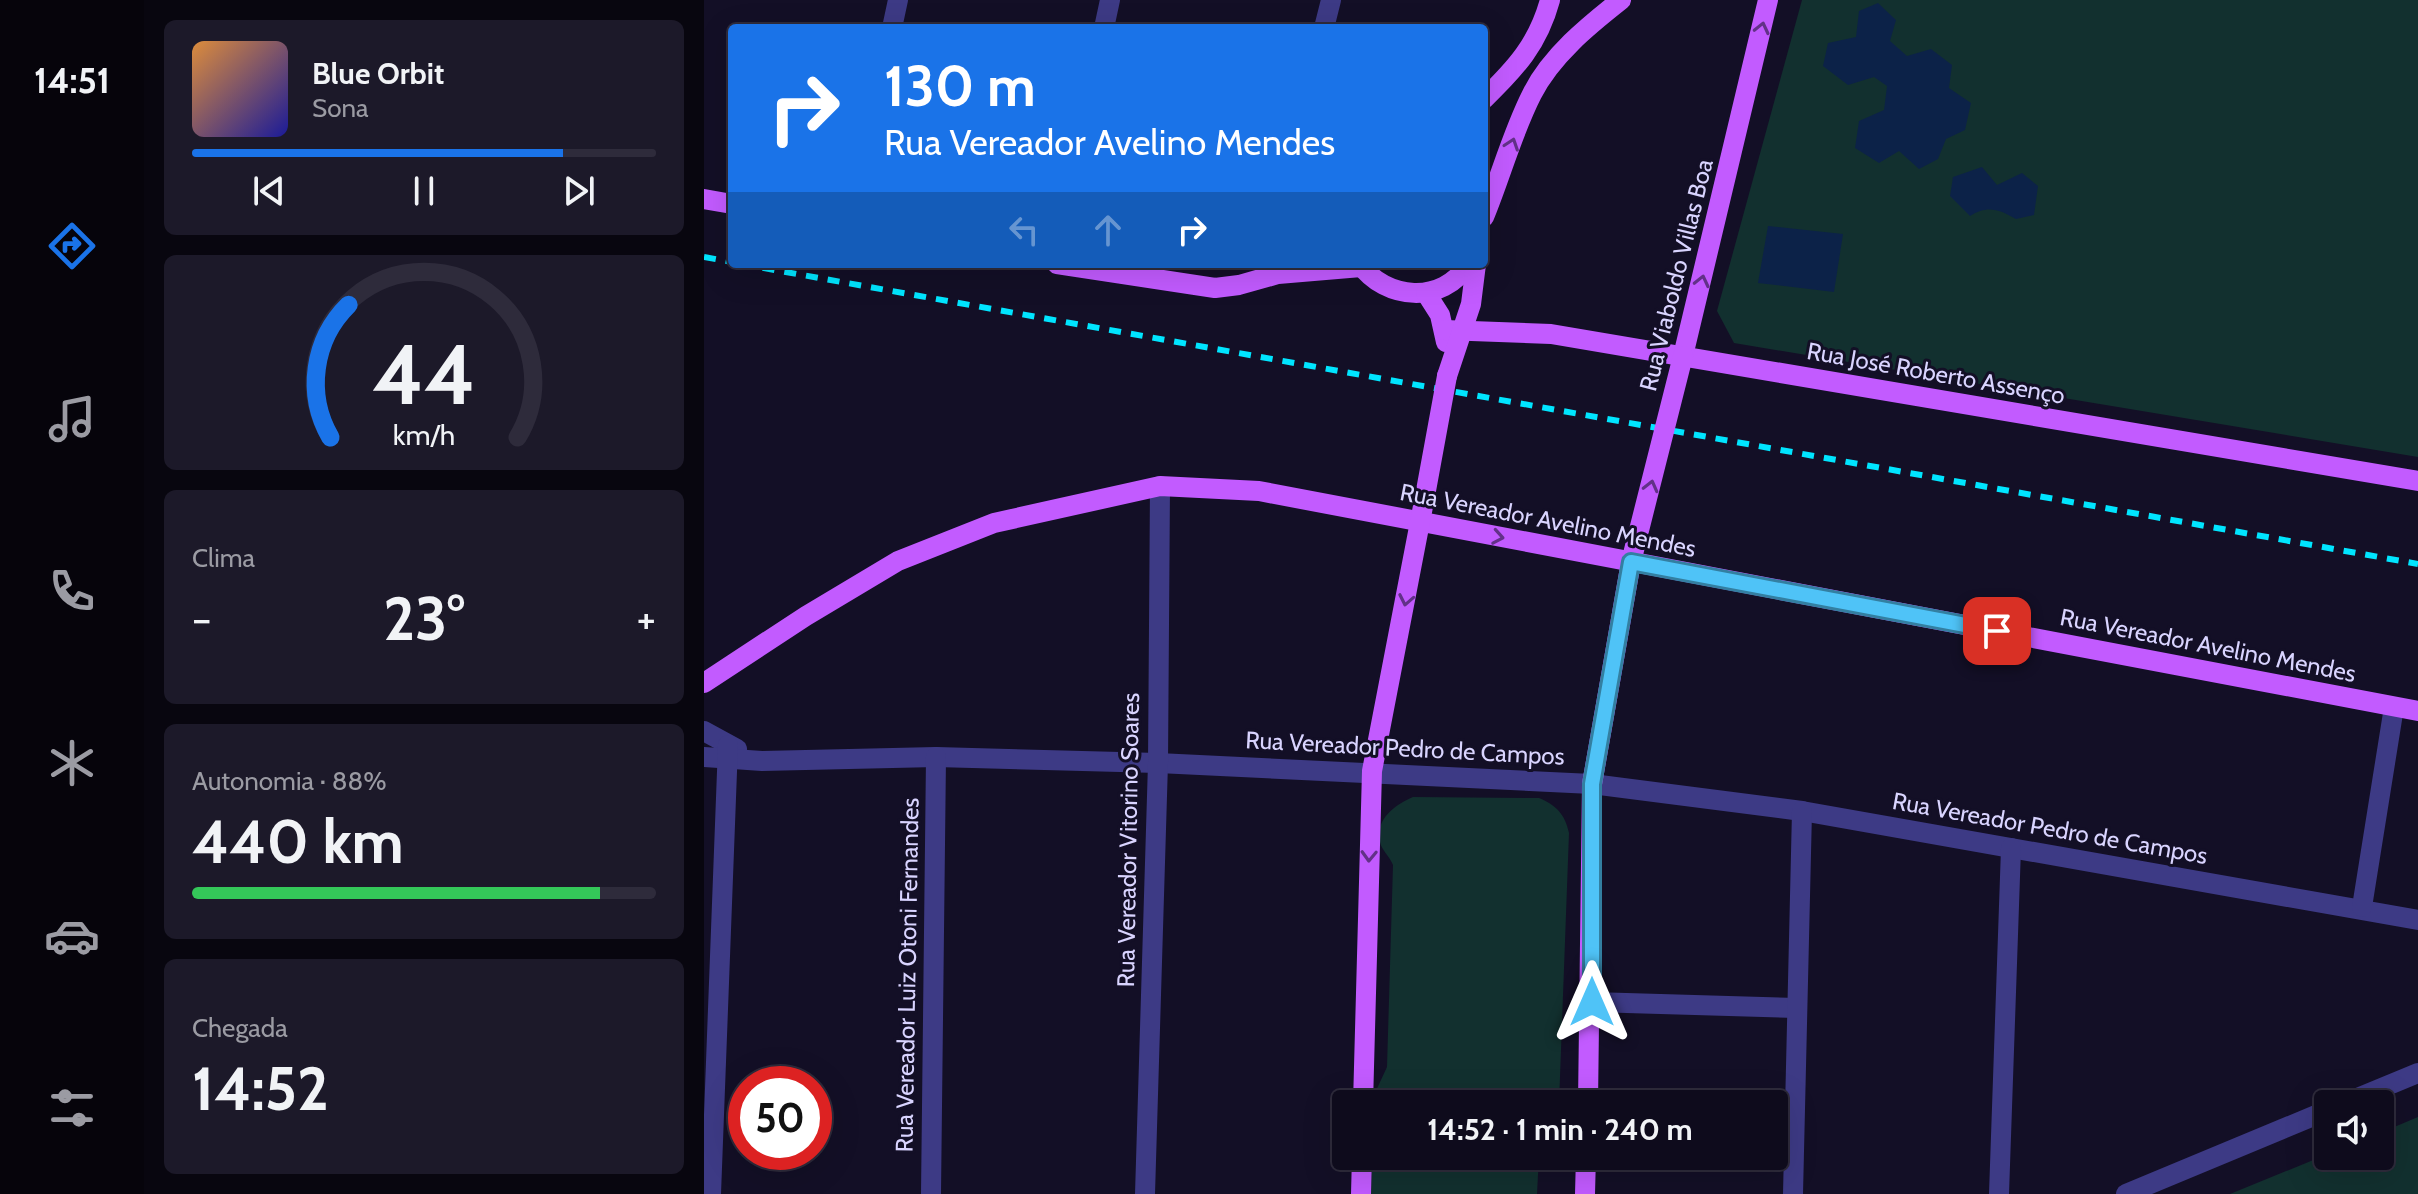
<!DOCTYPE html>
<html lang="pt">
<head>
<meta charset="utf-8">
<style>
	:root { --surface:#0e0b1c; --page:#1c1929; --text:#f1f3f6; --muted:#9b9ba3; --line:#2e2b3b; --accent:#1a73e8 }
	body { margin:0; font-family:Cabin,sans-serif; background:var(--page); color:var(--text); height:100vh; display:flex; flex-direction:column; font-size:30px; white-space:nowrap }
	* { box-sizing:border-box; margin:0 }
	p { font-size:26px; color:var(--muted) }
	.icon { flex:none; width:44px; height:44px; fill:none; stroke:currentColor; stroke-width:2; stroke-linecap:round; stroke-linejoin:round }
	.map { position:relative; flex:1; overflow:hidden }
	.side { display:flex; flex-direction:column; gap:20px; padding:20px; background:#08060f; width:560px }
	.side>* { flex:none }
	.guide { position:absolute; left:24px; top:24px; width:760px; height:244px; border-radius:8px; box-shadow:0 8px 32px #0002,0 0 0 2px var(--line); background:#1a73e8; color:#fff; overflow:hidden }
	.fabs { position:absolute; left:1610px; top:1090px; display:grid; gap:16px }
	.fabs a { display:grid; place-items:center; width:80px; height:80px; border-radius:8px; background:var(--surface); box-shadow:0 8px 32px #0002,0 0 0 2px var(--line); font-size:40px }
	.speed { position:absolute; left:24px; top:1066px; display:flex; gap:16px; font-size:40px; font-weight:700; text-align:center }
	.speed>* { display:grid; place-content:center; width:104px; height:104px; border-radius:50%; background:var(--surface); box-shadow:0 8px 32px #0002,0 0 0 2px var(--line); line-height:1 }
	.speed .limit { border:12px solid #d22; background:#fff; color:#111 }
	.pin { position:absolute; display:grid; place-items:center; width:68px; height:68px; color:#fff; margin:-34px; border-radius:16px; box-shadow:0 4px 12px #0006 }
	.me { position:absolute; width:88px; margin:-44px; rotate:0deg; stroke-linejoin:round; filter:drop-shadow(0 0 6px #0008) }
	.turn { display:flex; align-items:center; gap:28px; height:168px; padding:0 24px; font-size:36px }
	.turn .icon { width:104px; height:104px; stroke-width:2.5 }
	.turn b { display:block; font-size:56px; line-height:68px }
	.lanes { display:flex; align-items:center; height:76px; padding:0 24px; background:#0003; justify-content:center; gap:40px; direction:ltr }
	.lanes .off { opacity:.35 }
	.big { font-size:60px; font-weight:800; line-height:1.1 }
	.side .tile { flex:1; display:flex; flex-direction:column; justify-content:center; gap:12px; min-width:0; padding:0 28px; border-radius:12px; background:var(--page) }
	.side .dial { align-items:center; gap:0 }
	.dial svg { height:208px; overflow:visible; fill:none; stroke:var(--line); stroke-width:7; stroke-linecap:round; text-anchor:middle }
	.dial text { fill:var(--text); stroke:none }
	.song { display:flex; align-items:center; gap:24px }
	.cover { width:96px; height:96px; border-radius:12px; background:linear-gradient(135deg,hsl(30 70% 55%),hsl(240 70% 35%)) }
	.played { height:8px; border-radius:4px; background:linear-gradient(90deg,var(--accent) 80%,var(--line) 80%) }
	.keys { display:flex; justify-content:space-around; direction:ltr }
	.heat { display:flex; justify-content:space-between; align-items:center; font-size:44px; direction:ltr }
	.charge { height:12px; border-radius:6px; background:linear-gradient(90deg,#34c759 88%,var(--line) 0) }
	.trip { position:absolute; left:628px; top:1090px; width:456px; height:80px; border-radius:8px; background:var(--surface); box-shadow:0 8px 32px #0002,0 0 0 2px var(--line); font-weight:800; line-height:80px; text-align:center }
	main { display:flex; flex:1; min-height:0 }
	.tab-bar { display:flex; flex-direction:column; width:144px; justify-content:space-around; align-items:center; background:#06040b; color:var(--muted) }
	.tab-bar .icon { width:56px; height:56px }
	.tab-bar .on { color:var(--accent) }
	.tab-bar b { font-size:36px; color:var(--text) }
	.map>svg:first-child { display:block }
	.green { fill:#12302f }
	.water { fill:#0c2248 }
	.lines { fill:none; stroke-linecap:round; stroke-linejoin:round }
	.minor { stroke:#3d3a85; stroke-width:20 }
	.major { stroke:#c25bff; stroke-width:20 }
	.rail { stroke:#00e5ff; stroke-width:6; stroke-dasharray:12 10; stroke-linecap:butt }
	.major-bridge { stroke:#c25bff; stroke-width:20 }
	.oneway { stroke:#623188 }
	.route-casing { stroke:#337fa1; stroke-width:20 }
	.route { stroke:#4fc3f7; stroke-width:14 }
	.labels { text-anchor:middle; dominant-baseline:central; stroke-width:6; stroke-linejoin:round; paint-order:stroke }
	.street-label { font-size:24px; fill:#d9d4ff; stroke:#130f26 }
</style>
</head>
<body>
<main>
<nav class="tab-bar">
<b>14:51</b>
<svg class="icon on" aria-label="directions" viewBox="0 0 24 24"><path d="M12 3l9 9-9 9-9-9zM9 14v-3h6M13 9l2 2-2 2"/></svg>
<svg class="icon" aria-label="music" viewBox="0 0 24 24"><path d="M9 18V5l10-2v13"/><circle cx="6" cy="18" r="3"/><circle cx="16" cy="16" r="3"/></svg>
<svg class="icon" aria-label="phone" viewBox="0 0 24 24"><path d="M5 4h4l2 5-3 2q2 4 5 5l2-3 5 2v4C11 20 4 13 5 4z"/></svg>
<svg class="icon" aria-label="climate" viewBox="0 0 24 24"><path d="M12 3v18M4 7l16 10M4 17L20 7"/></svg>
<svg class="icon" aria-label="car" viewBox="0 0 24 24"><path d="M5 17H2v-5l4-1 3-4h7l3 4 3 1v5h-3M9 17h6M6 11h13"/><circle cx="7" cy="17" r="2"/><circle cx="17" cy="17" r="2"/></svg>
<svg class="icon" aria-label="filters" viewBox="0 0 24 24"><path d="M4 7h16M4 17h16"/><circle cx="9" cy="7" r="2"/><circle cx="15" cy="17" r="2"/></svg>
</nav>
<section class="side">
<div class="tile">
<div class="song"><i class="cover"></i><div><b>Blue Orbit</b><p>Sona</p></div></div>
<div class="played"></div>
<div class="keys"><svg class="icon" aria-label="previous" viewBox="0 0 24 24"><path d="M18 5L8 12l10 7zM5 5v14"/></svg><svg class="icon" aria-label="pause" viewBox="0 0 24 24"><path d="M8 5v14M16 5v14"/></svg><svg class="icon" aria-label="next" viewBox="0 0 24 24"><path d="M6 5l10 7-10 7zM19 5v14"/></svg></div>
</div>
<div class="tile dial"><svg viewBox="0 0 100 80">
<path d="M14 69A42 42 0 1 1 86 69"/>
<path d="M14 69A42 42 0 0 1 21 18" stroke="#1a73e8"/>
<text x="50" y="56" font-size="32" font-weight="700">44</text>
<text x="50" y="72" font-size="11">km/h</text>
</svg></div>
<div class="tile"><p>Clima</p>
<div class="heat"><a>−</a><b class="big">23°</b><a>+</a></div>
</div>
<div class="tile"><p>Autonomia · 88%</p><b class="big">440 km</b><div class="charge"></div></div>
<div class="tile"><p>Chegada</p><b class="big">14:52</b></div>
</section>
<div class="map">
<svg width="1714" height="1194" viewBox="0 0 1714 1194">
	<rect width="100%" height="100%" fill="#130f26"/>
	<!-- green -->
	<g class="green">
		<polygon points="1098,0 1714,0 1714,457 1030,343 1013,311"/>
		<path d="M 709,797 L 835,798 C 852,805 861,814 865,833 L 855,1104 L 670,1104 L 670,1095 L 683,1067 L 689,865 C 686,857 677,849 676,842 C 670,820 692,804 709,797 Z"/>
		<polygon points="1714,1117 1714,1194 1526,1194 1624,1154 1676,1156 1676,1133"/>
		<polygon points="668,1156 835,1156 833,1194 667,1194"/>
	</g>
	<!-- water -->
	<g class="water">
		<polygon points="1174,3 1192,20 1186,41 1203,56 1227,49 1248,65 1245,88 1267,103 1261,130 1242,139 1234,159 1215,169 1195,151 1175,163 1151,148 1155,121 1180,110 1183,86 1170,77 1144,85 1119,66 1124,43 1152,37 1155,11"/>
		<path d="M 1278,167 L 1293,185 L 1318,173 L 1334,186 L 1330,215 L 1312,219 C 1295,209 1283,205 1266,216 L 1246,196 L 1249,177 Z"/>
		<polygon points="1064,226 1139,234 1130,292 1054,283"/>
	</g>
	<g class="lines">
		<!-- minor -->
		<g class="minor">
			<polyline points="188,28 194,0"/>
			<polyline points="400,28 406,0"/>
			<polyline points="620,28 627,0"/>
			<polyline points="0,731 33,749"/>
			<polyline points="0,757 58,761 232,757 454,763 888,784 1098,811 1714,920"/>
			<polyline points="1658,907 1690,707"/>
			<polyline points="888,1002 1093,1008"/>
			<polyline points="1639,1104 1714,1073"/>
			<polyline points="7,1194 24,745"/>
			<polyline points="227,1194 232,757"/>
			<polyline points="441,1194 454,763 456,486"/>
			<polyline points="1089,1194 1098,811"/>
			<polyline points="1295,1194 1307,848"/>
			<polyline points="1422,1194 1624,1110"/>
		</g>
		<!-- major -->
		<g class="major">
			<path d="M 780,99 C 812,68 834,44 846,0"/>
			<polyline points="0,199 28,204"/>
			<path d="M 780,217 C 797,176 808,133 828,94 C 847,56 884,26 917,0"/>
			<polyline points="353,264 511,288 535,285 574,274 657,267"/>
			<path d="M 656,264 C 681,300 739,305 764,264"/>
			<polyline points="722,293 736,315 742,342"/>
			<polyline points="740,330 847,334 1714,481"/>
			<polyline points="979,356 1064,0"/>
			<polyline points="743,376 767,304 772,264"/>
			<polyline points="0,683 102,616 194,561 290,523 456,486 555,491 1714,711"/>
			<polyline points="659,1104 668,771 721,496"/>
			<polyline points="884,1104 888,784 927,562"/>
			<polyline points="657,1194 658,1156"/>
			<polyline points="881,1194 882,1156"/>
		</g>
		<!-- rail -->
		<g class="rail">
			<polyline points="0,257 28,262"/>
			<polyline points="37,264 1714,564"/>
		</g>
		<!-- major-bridge -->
		<g class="major-bridge">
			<polyline points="721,496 743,376"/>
			<polyline points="927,562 979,356"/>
		</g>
	</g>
	<!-- one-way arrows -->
	<defs><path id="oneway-chevron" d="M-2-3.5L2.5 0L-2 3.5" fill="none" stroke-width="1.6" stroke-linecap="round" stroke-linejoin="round" transform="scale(2)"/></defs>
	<g class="oneway">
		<use href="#oneway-chevron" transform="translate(1058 28) rotate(-77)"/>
		<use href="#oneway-chevron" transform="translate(808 144) rotate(-71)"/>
		<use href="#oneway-chevron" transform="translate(998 281) rotate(-77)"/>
		<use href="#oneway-chevron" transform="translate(947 486) rotate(-76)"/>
		<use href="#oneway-chevron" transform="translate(794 537) rotate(10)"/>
		<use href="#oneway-chevron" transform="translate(702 600) rotate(101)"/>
		<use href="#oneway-chevron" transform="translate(665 856) rotate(92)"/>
	</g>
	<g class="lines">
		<!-- route casing -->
		<g class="route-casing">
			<polyline id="route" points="888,1002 888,784 927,562 1293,631"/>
		</g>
		<!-- route -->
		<use href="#route" class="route"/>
	</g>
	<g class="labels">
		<!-- street labels -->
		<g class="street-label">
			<text transform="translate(972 275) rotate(-76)">Rua Viaboldo Villas Boa</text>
			<text transform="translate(1232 373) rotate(10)">Rua José Roberto Assenço</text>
			<text transform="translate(844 520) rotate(11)">Rua Vereador Avelino Mendes</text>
			<text transform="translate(1504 645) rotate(11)">Rua Vereador Avelino Mendes</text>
			<text transform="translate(701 748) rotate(3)">Rua Vereador Pedro de Campos</text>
			<text transform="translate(1346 828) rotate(10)">Rua Vereador Pedro de Campos</text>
			<text transform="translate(424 840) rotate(-89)">Rua Vereador Vitorino Soares</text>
			<text transform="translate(203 975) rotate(-89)">Rua Vereador Luiz Otoni Fernandes</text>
		</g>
	</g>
</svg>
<div class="fabs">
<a><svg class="icon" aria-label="sound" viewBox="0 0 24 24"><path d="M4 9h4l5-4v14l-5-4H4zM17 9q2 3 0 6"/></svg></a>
</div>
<div class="speed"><div class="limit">50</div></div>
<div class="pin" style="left:1293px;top:631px;background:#d93025"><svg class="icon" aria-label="arrive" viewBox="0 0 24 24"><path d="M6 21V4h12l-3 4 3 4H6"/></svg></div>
<svg class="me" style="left:888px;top:1002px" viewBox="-20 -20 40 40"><path d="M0-17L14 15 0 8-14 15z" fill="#4fc3f7" stroke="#fff" stroke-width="4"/></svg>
<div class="trip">14:52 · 1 min · 240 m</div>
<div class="guide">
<div class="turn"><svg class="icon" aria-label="right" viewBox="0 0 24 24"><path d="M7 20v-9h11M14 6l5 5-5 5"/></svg><div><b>130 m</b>Rua Vereador Avelino Mendes</div></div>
<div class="lanes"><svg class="icon off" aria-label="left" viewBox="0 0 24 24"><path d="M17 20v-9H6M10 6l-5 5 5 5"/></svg><svg class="icon off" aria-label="ahead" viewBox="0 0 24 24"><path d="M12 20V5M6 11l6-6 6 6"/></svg><svg class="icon" aria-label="right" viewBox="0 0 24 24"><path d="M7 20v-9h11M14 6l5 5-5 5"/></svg></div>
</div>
</div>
</main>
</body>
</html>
